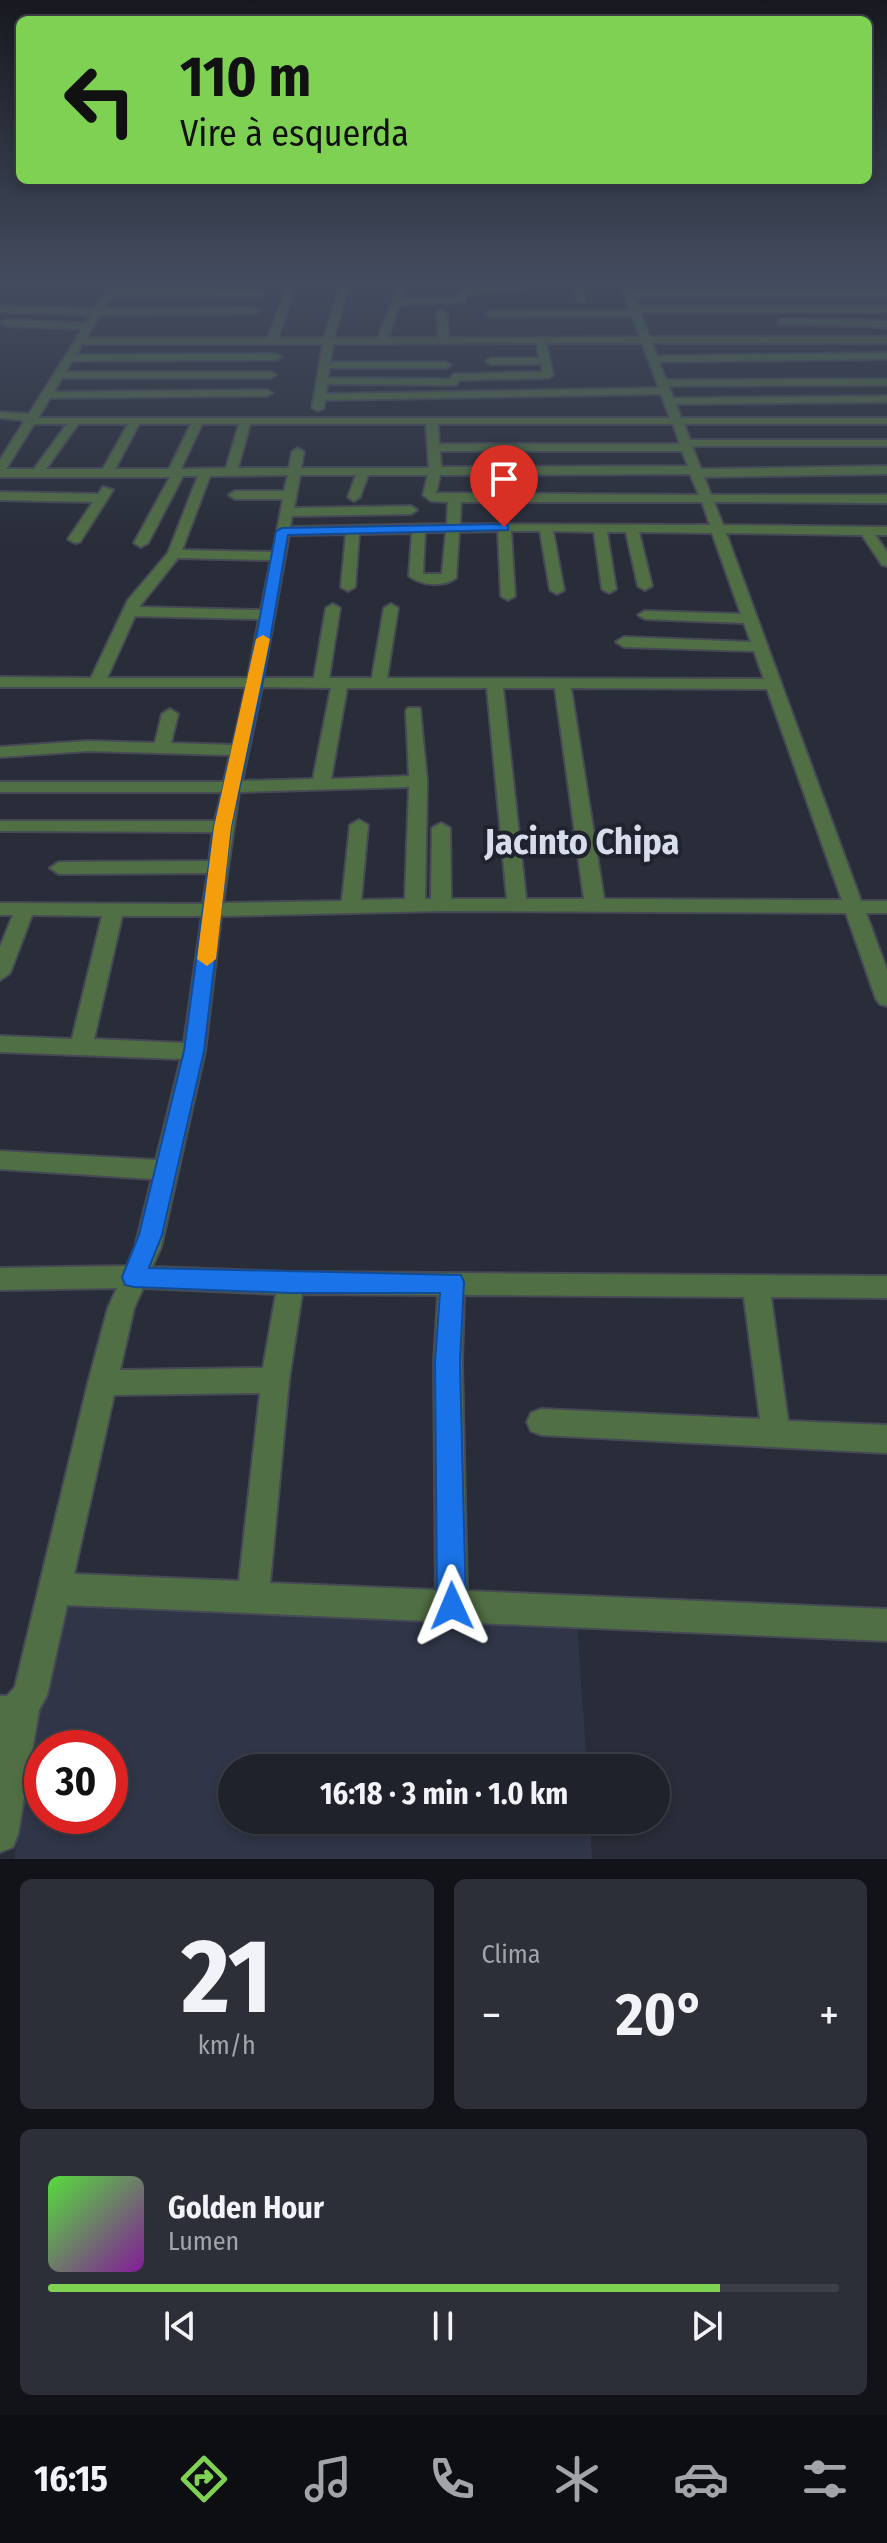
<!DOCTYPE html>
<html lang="pt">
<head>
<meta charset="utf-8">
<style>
	:root { --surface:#1f222b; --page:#2c2f37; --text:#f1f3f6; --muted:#a1a4a9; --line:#3c3f47; --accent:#7ed153 }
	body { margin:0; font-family:"Fira Sans Condensed",sans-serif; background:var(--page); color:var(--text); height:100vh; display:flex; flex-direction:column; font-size:30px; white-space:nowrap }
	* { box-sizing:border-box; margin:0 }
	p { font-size:26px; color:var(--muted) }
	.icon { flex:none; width:44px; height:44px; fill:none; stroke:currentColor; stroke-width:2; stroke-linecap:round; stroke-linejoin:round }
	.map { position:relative; height:1859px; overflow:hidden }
	.panel { display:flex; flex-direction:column; gap:20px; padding:20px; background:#111318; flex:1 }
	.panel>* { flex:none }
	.banner { position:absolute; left:16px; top:16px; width:856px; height:168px; border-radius:12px; box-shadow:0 4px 12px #0003,0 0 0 2px var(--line); background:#7ed153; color:#111; overflow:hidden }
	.speed { position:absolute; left:24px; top:1730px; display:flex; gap:16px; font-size:40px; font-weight:700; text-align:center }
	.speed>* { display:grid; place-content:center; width:104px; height:104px; border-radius:50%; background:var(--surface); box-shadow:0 4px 12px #0003,0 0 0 2px var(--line); line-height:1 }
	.speed .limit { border:12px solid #d22; background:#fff; color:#111 }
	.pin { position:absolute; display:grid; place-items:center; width:68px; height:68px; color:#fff; margin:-82px -34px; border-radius:50% 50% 50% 0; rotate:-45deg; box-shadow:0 0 8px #0007 }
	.pin .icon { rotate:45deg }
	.me { position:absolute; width:88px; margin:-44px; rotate:359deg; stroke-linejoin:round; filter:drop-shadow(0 0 6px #0008) }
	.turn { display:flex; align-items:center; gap:28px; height:168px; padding:0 32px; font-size:36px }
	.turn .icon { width:104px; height:104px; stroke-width:2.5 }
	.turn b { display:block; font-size:56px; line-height:68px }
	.big { font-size:60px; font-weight:700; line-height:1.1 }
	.panel .widget { flex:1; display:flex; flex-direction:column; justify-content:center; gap:12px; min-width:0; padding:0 28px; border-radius:12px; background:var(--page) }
	.panel .dial { align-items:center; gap:0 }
	.dial b { font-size:104px; line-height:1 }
	.song { display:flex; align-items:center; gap:24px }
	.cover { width:96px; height:96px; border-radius:12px; background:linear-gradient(135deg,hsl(110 70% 55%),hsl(290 70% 35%)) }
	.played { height:8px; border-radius:4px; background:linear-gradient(90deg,var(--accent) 85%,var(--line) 85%) }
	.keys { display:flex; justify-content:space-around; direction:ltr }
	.heat { display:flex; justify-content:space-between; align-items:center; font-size:44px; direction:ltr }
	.panel .tiles { flex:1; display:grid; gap:20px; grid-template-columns:1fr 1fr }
	.widget:last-child { grid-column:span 2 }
	.trip { position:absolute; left:218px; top:1754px; width:452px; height:80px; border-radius:40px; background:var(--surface); box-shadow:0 4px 12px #0003,0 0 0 2px var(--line); font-weight:700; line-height:80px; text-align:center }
	.tabs { display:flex; height:128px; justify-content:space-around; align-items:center; background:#0c0e11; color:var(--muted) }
	.tabs .icon { width:56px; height:56px }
	.tabs .current { color:var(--accent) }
	.tabs b { font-size:36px; color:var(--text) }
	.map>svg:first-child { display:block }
	.built { fill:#303647; fill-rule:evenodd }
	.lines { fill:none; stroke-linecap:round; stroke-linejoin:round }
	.minor-casing { stroke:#464a55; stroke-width:4 }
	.minor { fill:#516f44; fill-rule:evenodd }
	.route { fill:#1a73e8; stroke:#114b97; stroke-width:2 }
	.slow { fill:#f59e0b }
	.labels { text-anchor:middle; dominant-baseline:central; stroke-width:8; stroke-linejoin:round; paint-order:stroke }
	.district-label { font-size:36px; font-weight:bold; fill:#d8ddec; stroke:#20232e }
</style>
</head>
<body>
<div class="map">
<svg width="887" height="1859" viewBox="0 0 887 1859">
	<rect width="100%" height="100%" fill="#292d39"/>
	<!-- built -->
	<path class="built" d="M 60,1599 L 577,1623 L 587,1768 L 232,1768 L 232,1820 L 590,1820 L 592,1859 L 14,1859 ZM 42,1748 L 110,1748 L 110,1816 L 42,1816 Z"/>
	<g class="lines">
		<!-- minor casing -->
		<g class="minor-casing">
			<g id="minor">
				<path d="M 24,283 L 119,283 L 116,289 L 260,290 L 265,293 L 260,296 L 112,295 L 104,309 L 254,308 L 259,311 L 254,314 L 100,315 L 86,338 L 268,338 L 288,283 L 296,283 L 278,338 L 324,338 L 341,283 L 349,283 L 334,338 L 378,338 L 400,283 L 408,283 L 401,299 L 455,299 L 463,288 L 520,287 L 524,290 L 467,294 L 465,302 L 399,305 L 388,338 L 438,338 L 437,313 L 442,310 L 447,313 L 448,338 L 640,337 L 632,316 L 490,317 L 485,314 L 490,311 L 630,310 L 620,283 L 628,283 L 632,291 L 887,290 L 887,296 L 634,297 L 638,306 L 887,306 L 887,312 L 640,312 L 650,337 L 887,337 L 887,343 L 652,343 L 657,356 L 887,353 L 887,359 L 659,362 L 666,380 L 887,379 L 887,385 L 669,386 L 673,398 L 887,396 L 887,402 L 676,404 L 681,418 L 887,418 L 887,424 L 684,424 L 690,440 L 887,440 L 887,446 L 692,446 L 701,469 L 887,466 L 887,474 L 704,477 L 711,495 L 887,495 L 887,503 L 714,502 L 723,525 L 887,527 L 887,535 L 875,535 L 887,552 L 887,566 L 882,565 L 862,535 L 726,533 L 861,901 L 887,901 L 887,913 L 866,913 L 887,970 L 887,1006 L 880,1004 L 876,999 L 846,913 L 441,911 L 221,916 L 205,1051 L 161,1247 L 152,1267 L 291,1272 L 887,1276 L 887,1298 L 771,1297 L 788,1421 L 887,1425 L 887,1453 L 541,1435 L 531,1431 L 527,1422 L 531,1413 L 541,1409 L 760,1419 L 744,1297 L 464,1295 L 462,1362 L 467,1591 L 887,1609 L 887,1641 L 67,1605 L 47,1695 L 39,1710 L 18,1834 L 13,1847 L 0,1852 L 0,1696 L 7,1696 L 15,1687 L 88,1383 L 108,1308 L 117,1288 L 0,1290 L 0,1268 L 127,1266 L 135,1247 L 152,1179 L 0,1169 L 0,1151 L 156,1160 L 181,1059 L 0,1052 L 0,1036 L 72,1039 L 102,916 L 32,915 L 10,973 L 0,980 L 0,947 L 13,915 L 0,915 L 0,903 L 203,904 L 208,873 L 59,874 L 50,868 L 59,862 L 209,861 L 213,832 L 0,831 L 0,821 L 215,821 L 222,792 L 0,792 L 0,782 L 224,782 L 230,755 L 88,751 L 0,757 L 0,747 L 88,741 L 155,743 L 162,714 L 170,709 L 178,714 L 171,743 L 233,745 L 246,687 L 0,687 L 0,677 L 91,678 L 128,600 L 168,553 L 198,476 L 183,476 L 148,543 L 141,547 L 134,543 L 170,477 L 0,477 L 0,460 L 23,423 L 22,420 L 0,418 L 0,412 L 29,414 L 82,329 L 6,326 L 1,323 L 6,320 L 86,323 L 91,315 L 0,312 L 0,306 L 94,309 L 108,288 ZM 537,343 L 539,358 L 491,358 L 486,361 L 491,364 L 541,364 L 542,372 L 454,374 L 450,379 L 328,378 L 329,368 L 446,368 L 451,365 L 446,362 L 330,362 L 333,344 ZM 546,343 L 642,343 L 659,388 L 326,394 L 327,384 L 456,385 L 460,380 L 548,378 L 553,375 ZM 82,344 L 323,344 L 312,408 L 318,411 L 324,408 L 325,400 L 661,394 L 670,418 L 38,418 L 50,398 L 267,396 L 272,393 L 267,390 L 54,392 L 62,378 L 271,378 L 276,375 L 271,372 L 66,372 L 72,361 L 276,360 L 281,357 L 276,354 L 76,355 ZM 34,424 L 67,424 L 34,469 L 6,469 ZM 78,424 L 128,424 L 103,469 L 46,469 ZM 139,424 L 191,424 L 169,469 L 115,469 ZM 202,424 L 239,424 L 226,468 L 181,469 ZM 250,424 L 426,424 L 429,468 L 301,468 L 304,452 L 298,448 L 292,452 L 289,468 L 238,468 ZM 438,424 L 673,424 L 680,444 L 439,444 ZM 440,451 L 682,451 L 688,466 L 441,467 ZM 690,474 L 699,495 L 436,493 L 440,475 ZM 288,475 L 284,491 L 235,491 L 229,495 L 235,499 L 283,499 L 273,552 L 182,550 L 210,476 ZM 300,475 L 356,475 L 348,497 L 354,501 L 360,497 L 368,475 L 428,475 L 423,495 L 431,501 L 448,502 L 447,524 L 290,527 L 292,516 L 411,514 L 417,510 L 411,506 L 294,508 ZM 461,502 L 702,502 L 710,525 L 460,524 ZM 498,531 L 501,596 L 508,600 L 515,596 L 511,531 L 540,531 L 550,590 L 557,594 L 564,590 L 553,531 L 594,532 L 602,589 L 609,593 L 616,589 L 607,532 L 626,532 L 638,586 L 645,590 L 652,586 L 639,532 L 712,533 L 741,614 L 645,611 L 638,615 L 645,619 L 744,623 L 751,642 L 624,637 L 616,642 L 624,647 L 754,651 L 764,679 L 387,678 L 398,608 L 391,604 L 384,608 L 372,678 L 329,678 L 340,608 L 333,604 L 326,608 L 314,678 L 263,678 L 289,535 L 346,534 L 341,587 L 348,591 L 355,587 L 359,534 L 412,533 L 409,576 C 422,586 443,587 456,578 L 459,532 ZM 425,532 L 446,532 L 442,574 L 423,574 ZM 178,558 L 271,560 L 261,610 L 139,607 ZM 135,616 L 259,619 L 248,678 L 107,678 ZM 262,687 L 331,688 L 313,779 L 242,781 ZM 347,688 L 487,688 L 507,899 L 451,899 L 450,828 L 441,823 L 432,828 L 431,899 L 425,899 L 427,781 L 420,708 L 408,708 L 406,711 L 409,776 L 331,779 ZM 503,688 L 555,688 L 584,899 L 526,899 ZM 571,688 L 767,689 L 842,900 L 604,899 ZM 409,787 L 405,899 L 361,900 L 368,825 L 359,820 L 350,825 L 342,901 L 223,903 L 239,792 ZM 122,916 L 202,916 L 184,1043 L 94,1039 ZM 143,1288 L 276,1294 L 263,1368 L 120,1370 L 134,1308 ZM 302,1294 L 438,1295 L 434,1362 L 436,1590 L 270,1583 L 289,1380 ZM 260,1393 L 239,1581 L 74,1574 L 114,1395 Z"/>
				<polygon points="573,283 581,283 585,302 577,300"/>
				<polygon points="781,319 887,321 887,327 778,324"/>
				<polygon points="103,487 113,490 80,542 75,543 68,539 93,502 0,500 0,492 98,494"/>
			</g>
		</g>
		<!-- minor -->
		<use href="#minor" class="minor"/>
	</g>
	<!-- sky -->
	<linearGradient id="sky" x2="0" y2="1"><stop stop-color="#17191f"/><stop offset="0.52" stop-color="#434c5f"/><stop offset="1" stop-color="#434c5f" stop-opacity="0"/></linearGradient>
	<rect width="887" height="543" fill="url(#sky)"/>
	<!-- route -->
	<polygon class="route" points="504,524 508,525 508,530 288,535 263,681 231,827 204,1051 162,1235 149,1268 461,1275 464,1282 460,1362 466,1606 462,1616 452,1620 441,1616 437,1606 435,1362 440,1293 291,1293 134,1287 125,1285 122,1277 139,1235 184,1051 214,827 248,681 276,531 282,528"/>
	<!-- slow -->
	<polygon class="slow" points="263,635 270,639 231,827 216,959 207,966 197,959 214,827 256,639"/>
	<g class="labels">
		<!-- district labels -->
		<g class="district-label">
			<text x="582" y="842">Jacinto Chipa</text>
		</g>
	</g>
</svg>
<div class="speed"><div class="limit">30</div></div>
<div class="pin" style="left:504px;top:527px;background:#d93025"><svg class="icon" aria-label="arrive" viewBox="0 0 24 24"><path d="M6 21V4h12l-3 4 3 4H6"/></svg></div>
<svg class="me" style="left:452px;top:1606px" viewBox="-20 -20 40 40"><path d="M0-17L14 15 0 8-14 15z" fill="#1a73e8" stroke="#fff" stroke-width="4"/></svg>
<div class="trip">16:18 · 3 min · 1.0 km</div>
<div class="banner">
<div class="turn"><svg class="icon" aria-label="left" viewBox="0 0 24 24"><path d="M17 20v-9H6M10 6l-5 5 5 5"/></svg><div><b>110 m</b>Vire à esquerda</div></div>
</div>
</div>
<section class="panel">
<div class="tiles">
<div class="widget dial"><b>21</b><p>km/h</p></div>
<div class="widget"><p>Clima</p>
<div class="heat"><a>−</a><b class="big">20°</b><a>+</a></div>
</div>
<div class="widget">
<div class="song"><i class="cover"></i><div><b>Golden Hour</b><p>Lumen</p></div></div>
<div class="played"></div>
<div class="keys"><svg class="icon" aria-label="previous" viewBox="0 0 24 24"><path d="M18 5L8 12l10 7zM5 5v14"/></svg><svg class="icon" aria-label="pause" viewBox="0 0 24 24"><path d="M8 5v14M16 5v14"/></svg><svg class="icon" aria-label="next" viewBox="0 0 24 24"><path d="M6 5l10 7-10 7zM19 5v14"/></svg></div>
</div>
</div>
</section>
<nav class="tabs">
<b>16:15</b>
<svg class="icon current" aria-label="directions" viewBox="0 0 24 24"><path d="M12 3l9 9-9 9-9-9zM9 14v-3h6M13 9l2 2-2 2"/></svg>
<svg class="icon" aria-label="music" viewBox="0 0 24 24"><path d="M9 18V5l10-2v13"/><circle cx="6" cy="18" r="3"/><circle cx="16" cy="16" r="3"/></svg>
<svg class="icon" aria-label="phone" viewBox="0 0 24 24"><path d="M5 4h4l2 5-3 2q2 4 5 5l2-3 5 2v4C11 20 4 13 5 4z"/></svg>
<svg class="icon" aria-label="climate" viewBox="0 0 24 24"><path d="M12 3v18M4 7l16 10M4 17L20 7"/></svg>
<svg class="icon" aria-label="car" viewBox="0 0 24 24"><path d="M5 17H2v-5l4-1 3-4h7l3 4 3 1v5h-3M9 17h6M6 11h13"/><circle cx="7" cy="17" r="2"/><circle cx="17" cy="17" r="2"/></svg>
<svg class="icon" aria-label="filters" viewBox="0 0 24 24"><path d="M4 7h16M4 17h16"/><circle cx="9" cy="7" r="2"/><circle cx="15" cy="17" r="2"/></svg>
</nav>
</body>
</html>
